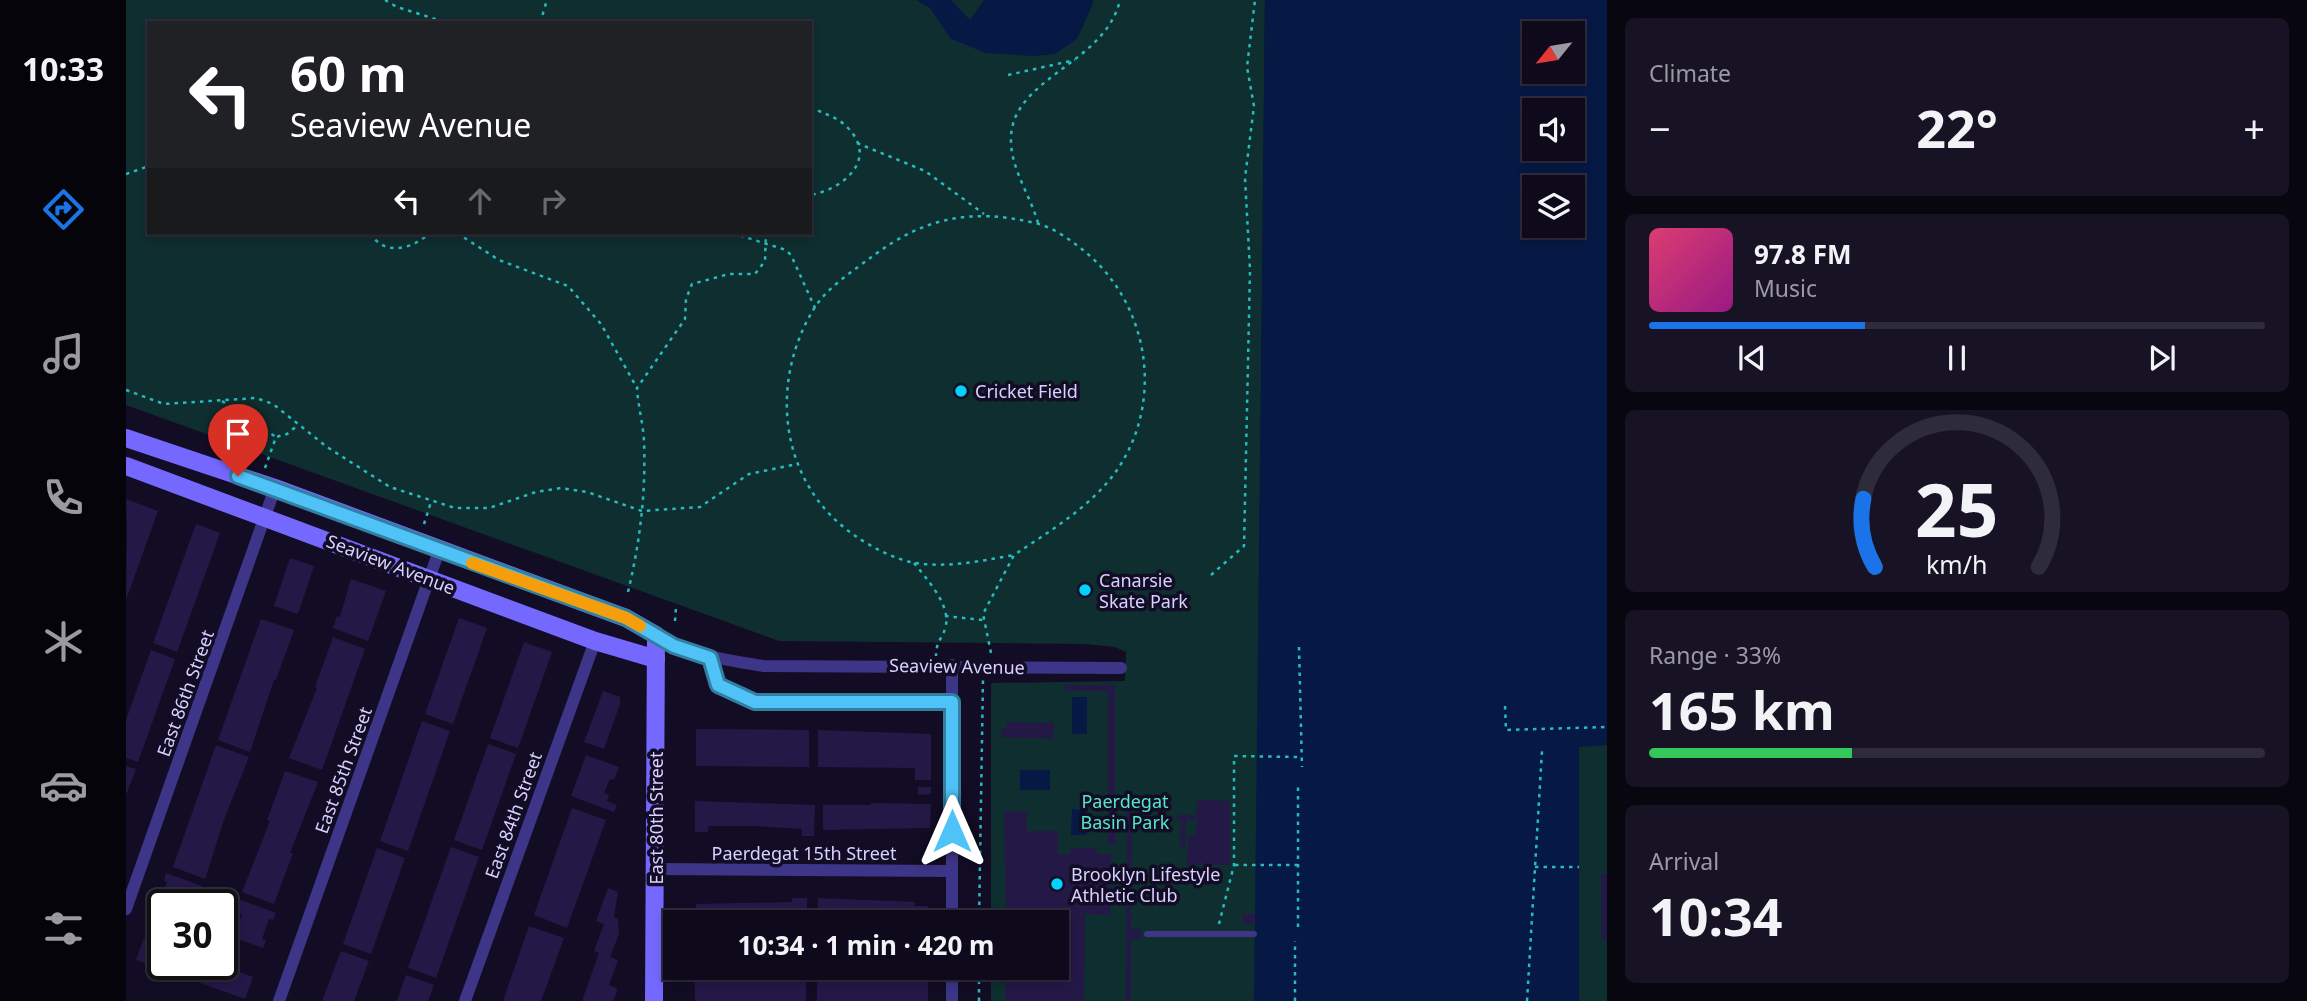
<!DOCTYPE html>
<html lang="en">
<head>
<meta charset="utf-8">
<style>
	:root { --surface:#0e0a1c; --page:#171325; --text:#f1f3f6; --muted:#9b9aa3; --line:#2e2b3b; --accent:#1a73e8 }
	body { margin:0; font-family:"Noto Sans",sans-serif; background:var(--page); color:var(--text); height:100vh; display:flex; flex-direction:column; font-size:26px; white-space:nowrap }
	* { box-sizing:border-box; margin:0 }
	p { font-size:23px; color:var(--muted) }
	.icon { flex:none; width:38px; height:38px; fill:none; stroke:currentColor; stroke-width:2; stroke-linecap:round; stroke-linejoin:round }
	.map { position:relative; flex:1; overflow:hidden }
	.drawer { display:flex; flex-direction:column; gap:18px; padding:18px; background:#08060f; width:700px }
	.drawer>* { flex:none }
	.banner { position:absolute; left:21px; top:21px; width:665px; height:214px; border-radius:0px; box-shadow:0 4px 10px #0003,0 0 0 2px var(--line); background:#202124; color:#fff; overflow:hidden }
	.needle { width:46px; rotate:240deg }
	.tools { position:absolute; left:1396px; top:21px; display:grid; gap:14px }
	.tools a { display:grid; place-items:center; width:63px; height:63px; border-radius:0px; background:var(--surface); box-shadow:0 4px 10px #0003,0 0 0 2px var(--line); font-size:35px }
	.speed { position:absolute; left:21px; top:889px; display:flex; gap:14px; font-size:35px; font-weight:700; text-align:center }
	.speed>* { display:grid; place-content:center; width:91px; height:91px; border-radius:50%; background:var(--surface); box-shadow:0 4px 10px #0003,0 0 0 2px var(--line); line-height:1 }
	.speed .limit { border:4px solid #111; border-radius:10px; background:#fff; color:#111 }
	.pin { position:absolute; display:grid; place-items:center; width:60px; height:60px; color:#fff; margin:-72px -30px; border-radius:50% 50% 50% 0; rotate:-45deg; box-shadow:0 0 7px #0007 }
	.pin .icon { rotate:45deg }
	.me { position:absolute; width:77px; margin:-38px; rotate:0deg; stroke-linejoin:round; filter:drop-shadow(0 0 5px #0008) }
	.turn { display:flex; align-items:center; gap:24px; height:147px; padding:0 28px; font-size:32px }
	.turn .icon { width:91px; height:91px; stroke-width:2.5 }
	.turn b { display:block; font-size:49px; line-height:60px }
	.lanes { display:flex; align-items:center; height:66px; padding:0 28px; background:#0003; justify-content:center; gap:35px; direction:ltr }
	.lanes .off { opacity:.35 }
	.big { font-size:52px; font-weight:700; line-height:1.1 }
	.drawer .card { flex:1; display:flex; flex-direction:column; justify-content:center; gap:10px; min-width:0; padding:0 24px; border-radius:10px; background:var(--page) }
	.drawer .dial { align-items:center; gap:0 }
	.dial svg { height:182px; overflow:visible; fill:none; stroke:var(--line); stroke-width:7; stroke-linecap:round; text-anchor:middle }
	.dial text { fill:var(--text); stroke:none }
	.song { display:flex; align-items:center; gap:21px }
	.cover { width:84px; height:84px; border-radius:10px; background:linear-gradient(135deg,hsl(340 70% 55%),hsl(310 70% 35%)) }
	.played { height:7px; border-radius:4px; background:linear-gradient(90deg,var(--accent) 35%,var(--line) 35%) }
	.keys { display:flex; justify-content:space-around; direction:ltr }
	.heat { display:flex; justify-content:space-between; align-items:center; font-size:38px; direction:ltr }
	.charge { height:10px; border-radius:5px; background:linear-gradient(90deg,#34c759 33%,var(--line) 0) }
	.trip { position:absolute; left:537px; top:910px; width:406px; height:70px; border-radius:0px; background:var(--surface); box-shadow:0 4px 10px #0003,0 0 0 2px var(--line); font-weight:700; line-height:70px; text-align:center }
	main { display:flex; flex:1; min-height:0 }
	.menu { display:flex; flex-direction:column; width:126px; justify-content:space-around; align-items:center; background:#06040b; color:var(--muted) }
	.menu .icon { width:49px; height:49px }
	.menu .on { color:var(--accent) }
	.menu b { font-size:32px; color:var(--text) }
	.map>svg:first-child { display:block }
	.green { fill:#0f2e2f; fill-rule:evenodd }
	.water { fill:#061944; fill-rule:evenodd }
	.building { fill:#241847 }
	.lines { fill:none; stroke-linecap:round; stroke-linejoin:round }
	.path { stroke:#26bcbd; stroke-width:2.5; stroke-dasharray:3.5 5; stroke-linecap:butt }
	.lane { stroke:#3d3587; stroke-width:6 }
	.street { stroke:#3d3587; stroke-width:12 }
	.secondary { stroke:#7568ff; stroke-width:18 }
	.route-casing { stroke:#337fa1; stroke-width:18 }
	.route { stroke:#4fc3f7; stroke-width:12 }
	.slow { stroke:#f59e0b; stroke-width:12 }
	.poi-dot { fill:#00d2fc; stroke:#120d25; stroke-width:2.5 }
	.labels { text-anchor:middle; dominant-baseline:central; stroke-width:7; stroke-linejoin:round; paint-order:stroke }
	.poi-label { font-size:18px; fill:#d9d1ff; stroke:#120d25; text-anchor:start }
	.street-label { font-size:18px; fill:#d9d1ff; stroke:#120d25 }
	.park-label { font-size:18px; fill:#54e7cc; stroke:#120d25 }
</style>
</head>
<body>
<main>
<nav class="menu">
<b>10:33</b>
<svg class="icon on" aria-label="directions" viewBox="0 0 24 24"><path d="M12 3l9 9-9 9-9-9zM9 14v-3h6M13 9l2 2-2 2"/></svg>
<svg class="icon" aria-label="music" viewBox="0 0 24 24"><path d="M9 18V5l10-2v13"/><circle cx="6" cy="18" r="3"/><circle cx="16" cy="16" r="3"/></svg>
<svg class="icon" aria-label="phone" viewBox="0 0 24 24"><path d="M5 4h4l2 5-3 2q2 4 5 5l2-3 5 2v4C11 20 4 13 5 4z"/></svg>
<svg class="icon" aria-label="climate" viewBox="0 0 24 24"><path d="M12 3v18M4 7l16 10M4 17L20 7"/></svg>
<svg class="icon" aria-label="car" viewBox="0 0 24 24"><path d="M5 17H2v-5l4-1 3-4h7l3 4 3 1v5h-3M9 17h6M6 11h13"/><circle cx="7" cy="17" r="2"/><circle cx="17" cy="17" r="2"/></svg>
<svg class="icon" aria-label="filters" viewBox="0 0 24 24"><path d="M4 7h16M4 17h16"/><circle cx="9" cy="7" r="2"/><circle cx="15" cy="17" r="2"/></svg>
</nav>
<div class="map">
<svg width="1481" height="1001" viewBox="0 0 1481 1001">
	<rect width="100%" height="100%" fill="#120d25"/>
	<!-- green -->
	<g class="green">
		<path d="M 0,0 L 1139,0 L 1129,1001 L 865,1001 L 865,968 L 931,968 L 931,922 L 865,922 L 865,683 L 999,681 L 1000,652 L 989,647 L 959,644 L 653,641 L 0,405 ZM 23,23 L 684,23 L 684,233 L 23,233 Z"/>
		<polygon points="1481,743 1481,1001 1453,1001 1453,747"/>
	</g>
	<!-- water -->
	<g class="water">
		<polygon points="790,0 825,0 844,20 858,0 967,0 967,4 951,39 929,54 908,56 860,53 825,39 804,8"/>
		<path d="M 1139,0 L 1481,0 L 1481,745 L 1453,747 L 1453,1001 L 1128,1001 ZM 1409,33 L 1447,33 L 1447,72 L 1409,72 ZM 1409,110 L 1447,110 L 1447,149 L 1409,149 ZM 1409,187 L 1447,187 L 1447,226 L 1409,226 Z"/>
		<rect x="946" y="697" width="15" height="37"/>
		<rect x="894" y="770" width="30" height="20"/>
		<polygon points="946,809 961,810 960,835 945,835"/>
	</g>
	<!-- building -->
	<g class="building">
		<polygon points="0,499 32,511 0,600 1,527"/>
		<polygon points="70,524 94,533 51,652 27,643"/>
		<polygon points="164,558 188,566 172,614 148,606"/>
		<polygon points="225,579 260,591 242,641 207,628 211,616 214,617"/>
		<polygon points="333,618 361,628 327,724 299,714"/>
		<polygon points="135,619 168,630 150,680 148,680 124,752 92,740"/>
		<polygon points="207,637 239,649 196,770 163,758 191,688 189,687"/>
		<polygon points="398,642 426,652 392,748 364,738"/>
		<polygon points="25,650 49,659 12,762 0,758 0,720"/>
		<polygon points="939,685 989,685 989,845 982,845 982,691 939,691"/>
		<polygon points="477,691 494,697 494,704 478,749 458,742"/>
		<polygon points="296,721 324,731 282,851 254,841"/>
		<polygon points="881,722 928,723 927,739 875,737 875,728 881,729"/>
		<polygon points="570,729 683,730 683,767 570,766"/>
		<polygon points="692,730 805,734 805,780 789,780 789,768 692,767"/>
		<polygon points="362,744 390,754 356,850 328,840"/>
		<polygon points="90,745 123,757 99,817 79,879 47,867"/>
		<polygon points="460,755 493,767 488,780 484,779 478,793 483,795 481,801 491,805 488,812 445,796"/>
		<polygon points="0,766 10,769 0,795"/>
		<polygon points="159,771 192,782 164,853 167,853 148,904 116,892 144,821 141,820"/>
		<polygon points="792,787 805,787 805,794 792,795"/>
		<polygon points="1001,793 1006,793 1005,929 1015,929 1015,939 1005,939 1005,1001 1000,1001"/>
		<polygon points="1071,800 1104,801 1104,865 1061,865 1063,835 1070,835"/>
		<polygon points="569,801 689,805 688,836 676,836 676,829 630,826 582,826 582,832 569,832"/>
		<polygon points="745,803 805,804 804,828 697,830 697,805 745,805"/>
		<polygon points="446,808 480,820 441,928 408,915"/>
		<polygon points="878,811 901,812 901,831 932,831 932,854 944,854 944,848 964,848 971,849 971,854 985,854 984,915 959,914 958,1001 879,1001 880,968 931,968 931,922 880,922"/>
		<polygon points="1051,815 1069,815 1068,821 1060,820 1060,847 1054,847 1055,820 1051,820"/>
		<polygon points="325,847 353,857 310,978 282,968"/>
		<polygon points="251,848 279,858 245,954 217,944"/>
		<polygon points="40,873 76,886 72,899 65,896 62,905 37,905 37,911 31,908 41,882 38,881"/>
		<polygon points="1475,874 1481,874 1481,939 1476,940"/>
		<polygon points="482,888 492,892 488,917 492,919 493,934 484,957 492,960 483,985 491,988 490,994 487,1001 456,1001 473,953 468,951 478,924 470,921"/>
		<polygon points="666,898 681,898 681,922 570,922 570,904 666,902"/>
		<polygon points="692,898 789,902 789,906 802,906 802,922 692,922"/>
		<polygon points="113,899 150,913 147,920 143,919 136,939 140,940 137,948 100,935 105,922 112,925 116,914 108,911"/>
		<rect x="1117" y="914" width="12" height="10"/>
		<polygon points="403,926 438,938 433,952 415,1001 377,1001"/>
		<polygon points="18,938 37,944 37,964 92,964 127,977 119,999 10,960"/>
		<polygon points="215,951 243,961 228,1001 196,1001"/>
		<polygon points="569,968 583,968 583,973 680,974 680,1001 569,1001"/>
		<polygon points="788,968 802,968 802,1001 691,1001 691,974 788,975"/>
		<polygon points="280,975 308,985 302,1001 271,1001"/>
	</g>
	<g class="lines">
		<!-- path -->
		<g class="path">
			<polyline points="259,0 271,7 322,23"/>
			<polyline points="414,23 421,0"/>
			<polyline points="882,75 949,60"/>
			<path d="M 684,107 C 698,114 712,117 722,128 C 753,160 716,190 684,195"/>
			<polyline points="731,143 799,171 858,214"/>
			<polyline points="0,174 23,166"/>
			<path d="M 912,223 C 905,197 885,169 885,141 C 883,78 979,65 994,0"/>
			<polyline points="217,233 223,233"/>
			<path d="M 244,233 C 259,257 286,249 304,233"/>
			<polyline points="331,233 373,260 442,286 475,324 511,388"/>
			<polyline points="606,233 660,250 665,255 689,308"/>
			<polyline points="0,390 38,404 130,398 147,404 201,447 264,487 329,508 363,508 410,492 435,488 461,492 516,511 574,507 623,474 671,464"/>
			<polyline points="96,401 150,437"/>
			<polyline points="139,468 150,437 161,434 172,425"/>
			<polyline points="298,524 305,502"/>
			<path d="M 788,563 C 800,578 824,604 820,625 C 818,637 810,640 810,656"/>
			<polyline points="1085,575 1118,546 1124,270 1119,178 1128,106 1121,67 1129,0"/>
			<path d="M 502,592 C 514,542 520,493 518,441 C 517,423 512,406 511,388 L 559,319 L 560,299 L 566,284 L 603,274 L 629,274 L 639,261 L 640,233"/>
			<polyline points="819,616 857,620"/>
			<polyline points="549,621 550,608"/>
			<polyline points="1173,647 1176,767"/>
			<path d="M 865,653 L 857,614 L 888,555 C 924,531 966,506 991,470 C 1039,400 1023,303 957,250 C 943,239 927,227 909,223 C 846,208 799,217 747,256 C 728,270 702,287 689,307 C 642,382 653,483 728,535 C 745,547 768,559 789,563 C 822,568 855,561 888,555"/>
			<polyline points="1379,706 1380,730 1481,727"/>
			<polyline points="1109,865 1172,865"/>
			<polyline points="1409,867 1453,867"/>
			<polyline points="853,922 857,679"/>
			<polyline points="1093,924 1108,865 1108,756 1175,757"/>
			<polyline points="1172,927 1172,786"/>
			<polyline points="853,1001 853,968"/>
			<polyline points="1169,1001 1169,941"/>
			<polyline points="1401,1001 1416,751"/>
		</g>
		<!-- lane -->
		<polyline class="lane" points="1021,934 1128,934"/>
		<!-- street -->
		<g class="street">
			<path d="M 530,635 C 564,655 599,660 637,666 L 995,668"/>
			<polyline points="585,658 592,685 629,702 826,702"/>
			<polyline points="530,869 826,871"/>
			<polyline points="0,909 149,488"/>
			<polyline points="826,922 826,665"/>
			<polyline points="153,1001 313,551"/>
			<polyline points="339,1001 469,641"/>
			<polyline points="826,1001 826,968"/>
		</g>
		<!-- secondary -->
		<g class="secondary">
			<polyline points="0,438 149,488 500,618 530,635 528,1001"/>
			<polyline points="0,466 469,641 530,659"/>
		</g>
	</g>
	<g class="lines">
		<!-- route casing -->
		<g class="route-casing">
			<polyline id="route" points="112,476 500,618 548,646 584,658 592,685 629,702 826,702 826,831"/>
		</g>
		<!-- route -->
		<use href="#route" class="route"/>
		<!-- slow -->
		<polyline class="slow" points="346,563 500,618 514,626"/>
	</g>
	<!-- markers -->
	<g class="poi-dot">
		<circle cx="835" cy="391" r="7"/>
		<circle cx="959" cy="590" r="7"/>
		<circle cx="931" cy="884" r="7"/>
	</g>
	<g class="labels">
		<!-- poi labels -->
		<g class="poi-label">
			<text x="849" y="391">Cricket Field</text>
			<text x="973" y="580">Canarsie<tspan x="973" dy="21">Skate Park</tspan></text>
			<text x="945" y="874">Brooklyn Lifestyle<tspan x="945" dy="21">Athletic Club</tspan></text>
		</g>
		<!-- street labels -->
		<g class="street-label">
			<text transform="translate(265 564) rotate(21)">Seaview Avenue</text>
			<text transform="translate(831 666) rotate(1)">Seaview Avenue</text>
			<text transform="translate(59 693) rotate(-70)">East 86th Street</text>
			<text transform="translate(217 770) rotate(-70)">East 85th Street</text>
			<text transform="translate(387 815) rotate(-70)">East 84th Street</text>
			<text transform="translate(530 818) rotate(-90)">East 80th Street</text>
			<text x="678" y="853">Paerdegat 15th Street</text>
		</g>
		<!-- park labels -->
		<g class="park-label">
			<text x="999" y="801">Paerdegat<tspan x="999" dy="21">Basin Park</tspan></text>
		</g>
	</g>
</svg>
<div class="tools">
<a><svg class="needle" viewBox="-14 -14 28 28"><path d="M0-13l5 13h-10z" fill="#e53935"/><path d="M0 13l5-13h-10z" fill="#9b9aa3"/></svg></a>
<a><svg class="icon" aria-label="sound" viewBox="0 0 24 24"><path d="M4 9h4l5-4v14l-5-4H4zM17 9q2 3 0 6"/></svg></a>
<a><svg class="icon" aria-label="layers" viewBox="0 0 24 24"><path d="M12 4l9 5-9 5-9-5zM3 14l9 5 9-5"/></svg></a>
</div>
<div class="speed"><div class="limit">30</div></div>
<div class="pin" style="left:112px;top:476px;background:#d93025"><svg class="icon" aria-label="arrive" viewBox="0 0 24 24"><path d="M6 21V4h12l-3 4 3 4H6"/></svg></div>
<svg class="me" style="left:826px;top:831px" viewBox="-20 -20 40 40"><path d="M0-17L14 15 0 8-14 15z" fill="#4fc3f7" stroke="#fff" stroke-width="4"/></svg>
<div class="trip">10:34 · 1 min · 420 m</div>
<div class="banner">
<div class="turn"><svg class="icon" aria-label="left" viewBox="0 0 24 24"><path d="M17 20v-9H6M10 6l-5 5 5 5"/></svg><div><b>60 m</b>Seaview Avenue</div></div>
<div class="lanes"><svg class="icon" aria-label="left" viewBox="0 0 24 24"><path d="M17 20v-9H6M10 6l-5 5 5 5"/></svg><svg class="icon off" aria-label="ahead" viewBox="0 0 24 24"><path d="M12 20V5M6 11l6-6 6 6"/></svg><svg class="icon off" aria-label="right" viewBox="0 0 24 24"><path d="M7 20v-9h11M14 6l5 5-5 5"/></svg></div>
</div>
</div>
<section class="drawer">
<div class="card"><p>Climate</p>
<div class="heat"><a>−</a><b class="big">22°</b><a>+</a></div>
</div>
<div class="card">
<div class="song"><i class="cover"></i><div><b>97.8 FM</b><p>Music</p></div></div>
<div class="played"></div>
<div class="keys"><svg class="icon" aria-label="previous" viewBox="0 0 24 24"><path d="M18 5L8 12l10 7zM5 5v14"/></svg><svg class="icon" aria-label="pause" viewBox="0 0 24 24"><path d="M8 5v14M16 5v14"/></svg><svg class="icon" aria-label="next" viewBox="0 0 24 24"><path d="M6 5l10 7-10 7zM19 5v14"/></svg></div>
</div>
<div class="card dial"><svg viewBox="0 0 100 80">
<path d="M14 69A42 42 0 1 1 86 69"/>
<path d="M14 69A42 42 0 0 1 9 39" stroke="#1a73e8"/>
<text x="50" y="56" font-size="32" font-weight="700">25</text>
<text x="50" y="72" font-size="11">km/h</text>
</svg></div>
<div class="card"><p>Range · 33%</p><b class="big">165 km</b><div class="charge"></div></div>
<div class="card"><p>Arrival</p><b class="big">10:34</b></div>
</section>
</main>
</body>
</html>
